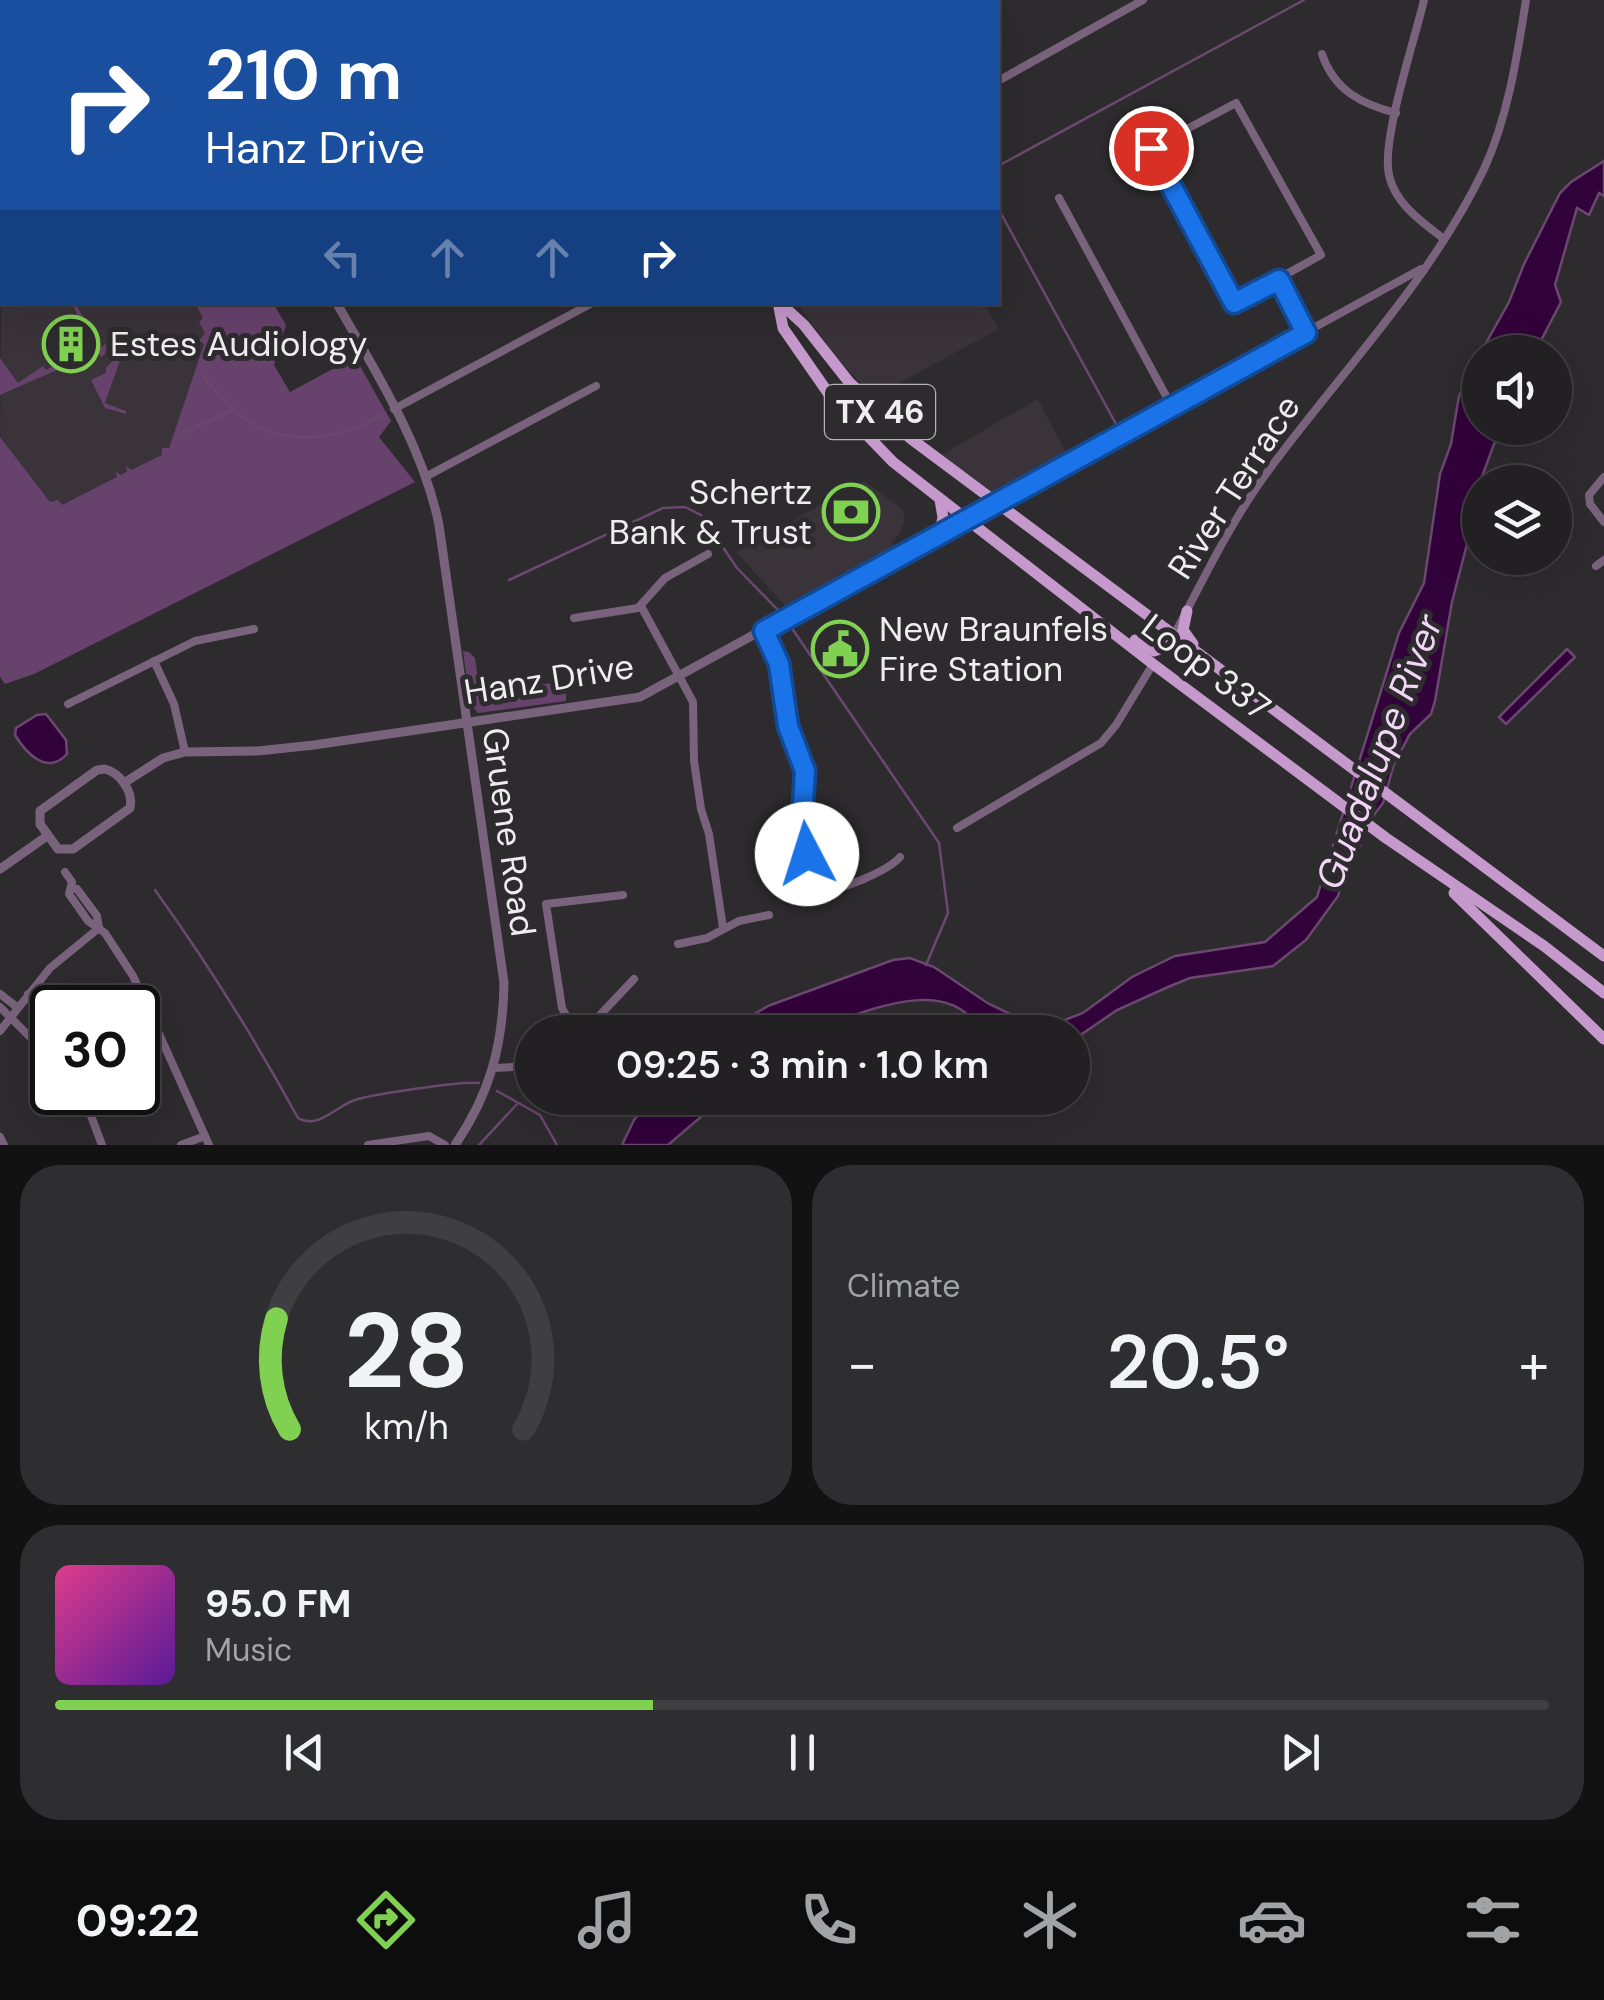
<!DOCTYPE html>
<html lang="en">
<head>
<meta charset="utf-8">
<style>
	:root { --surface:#222022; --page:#2e2d2f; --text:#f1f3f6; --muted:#a2a3a5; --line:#3f3e40; --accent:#80d051 }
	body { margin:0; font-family:"DM Sans",sans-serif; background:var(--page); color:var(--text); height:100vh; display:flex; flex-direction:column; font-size:38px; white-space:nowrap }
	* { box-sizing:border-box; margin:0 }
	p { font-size:32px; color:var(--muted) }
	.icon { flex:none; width:55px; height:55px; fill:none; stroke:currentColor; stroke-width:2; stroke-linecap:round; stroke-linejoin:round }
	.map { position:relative; height:1145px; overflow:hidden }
	.sheet { display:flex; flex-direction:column; gap:20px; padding:20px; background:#131213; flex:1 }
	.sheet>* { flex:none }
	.hud { position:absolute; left:0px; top:0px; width:1000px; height:305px; box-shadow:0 10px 40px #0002,0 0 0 2px var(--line); background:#1a4fa0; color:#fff; overflow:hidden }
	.fabs { position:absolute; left:1462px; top:335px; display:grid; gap:20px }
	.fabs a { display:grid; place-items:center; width:110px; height:110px; border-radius:50%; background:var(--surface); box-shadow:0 10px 40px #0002,0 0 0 2px var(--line); font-size:50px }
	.speed { position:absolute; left:30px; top:985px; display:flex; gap:20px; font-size:50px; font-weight:700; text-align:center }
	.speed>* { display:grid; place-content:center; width:130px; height:130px; border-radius:50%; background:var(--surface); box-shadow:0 10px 40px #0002,0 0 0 2px var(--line); line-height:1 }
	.speed .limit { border:5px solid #111; border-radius:15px; background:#fff; color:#111 }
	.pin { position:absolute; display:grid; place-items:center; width:85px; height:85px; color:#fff; margin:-42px; border:5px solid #fff; border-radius:50%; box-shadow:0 2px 10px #0007 }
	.me { position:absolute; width:110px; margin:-55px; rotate:355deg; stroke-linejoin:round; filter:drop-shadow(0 0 8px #0008) }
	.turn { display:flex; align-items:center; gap:35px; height:210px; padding:0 40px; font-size:45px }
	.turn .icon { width:130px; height:130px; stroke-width:2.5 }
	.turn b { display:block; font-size:70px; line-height:85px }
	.lanes { display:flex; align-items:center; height:95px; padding:0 40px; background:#0003; justify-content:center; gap:50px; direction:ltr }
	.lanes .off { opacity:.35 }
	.big { font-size:75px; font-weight:600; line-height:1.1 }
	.sheet .card { flex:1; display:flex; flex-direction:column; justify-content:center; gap:15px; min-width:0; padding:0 35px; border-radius:40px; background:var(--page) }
	.sheet .dial { align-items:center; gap:0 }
	.dial svg { height:260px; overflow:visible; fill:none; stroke:var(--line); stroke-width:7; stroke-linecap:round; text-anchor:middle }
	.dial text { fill:var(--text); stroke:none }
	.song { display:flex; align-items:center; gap:30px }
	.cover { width:120px; height:120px; border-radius:15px; background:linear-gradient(135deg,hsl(330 70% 55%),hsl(270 70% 35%)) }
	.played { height:10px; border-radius:5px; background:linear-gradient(90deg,var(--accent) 40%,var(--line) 40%) }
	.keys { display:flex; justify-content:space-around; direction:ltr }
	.heat { display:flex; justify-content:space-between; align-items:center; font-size:55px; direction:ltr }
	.sheet .tiles { flex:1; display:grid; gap:20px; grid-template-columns:1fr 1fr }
	.card:last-child { grid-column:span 2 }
	.trip { position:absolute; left:515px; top:1015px; width:575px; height:100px; border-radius:50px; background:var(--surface); box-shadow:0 10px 40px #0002,0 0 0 2px var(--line); font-weight:600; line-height:100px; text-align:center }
	.tab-bar { display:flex; height:160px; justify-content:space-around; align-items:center; background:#0e0d0e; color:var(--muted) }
	.tab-bar .icon { width:70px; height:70px }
	.tab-bar .current { color:var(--accent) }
	.tab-bar b { font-size:45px; color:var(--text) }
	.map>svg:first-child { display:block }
	.built { fill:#3a333a }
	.green { fill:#67426c }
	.water { fill:#32023a; stroke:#6b4870; stroke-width:2.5 }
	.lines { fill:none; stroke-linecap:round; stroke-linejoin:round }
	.stream { stroke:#6b4870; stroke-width:2.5 }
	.minor { stroke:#79637c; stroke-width:8 }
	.tertiary { stroke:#79637c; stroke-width:9 }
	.secondary { stroke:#a581aa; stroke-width:10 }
	.primary { stroke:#c699cd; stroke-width:11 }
	.route-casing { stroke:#114b97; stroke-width:25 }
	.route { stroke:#1a73e8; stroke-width:18 }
	.labels { text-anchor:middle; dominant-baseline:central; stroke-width:10; stroke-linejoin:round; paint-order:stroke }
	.shield { fill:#2d2b2d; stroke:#b5b3b5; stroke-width:2.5 }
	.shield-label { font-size:32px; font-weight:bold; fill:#efedef }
	.poi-label { font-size:35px; fill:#efedef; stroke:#2d2b2d; text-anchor:start }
	.street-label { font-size:35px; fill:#efedef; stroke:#2d2b2d }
	.water-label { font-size:38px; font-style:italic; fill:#f3d6f7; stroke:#2d2b2d }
</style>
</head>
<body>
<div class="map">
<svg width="1604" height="1145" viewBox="0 0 1604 1145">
	<rect width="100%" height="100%" fill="#2d2b2d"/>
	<!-- built -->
	<g class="built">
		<polygon points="2,256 2,302 198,303 210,326 166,457 53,513 0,443"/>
		<polygon points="797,303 984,303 999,329 873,397 834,354"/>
		<polygon points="1038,399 1068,456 1001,492 993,493 941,455"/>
		<polygon points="864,481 902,509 905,519 901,531 891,543 895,549 904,548 790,611 736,552"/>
	</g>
	<!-- green -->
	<g class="green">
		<polygon points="72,303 75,303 101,347 106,344 105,354 101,357 98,352 0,395 0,358 18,383 43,366 46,370 62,361 59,354 62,352 66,357 84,347 85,342 75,328 81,324"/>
		<polygon points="195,303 273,303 286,325 274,365 290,392 355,357 391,421 379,437 415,482 34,674 5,684 0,677 0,437 50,502 58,500 62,505 117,477 116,471 120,475 127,472 126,466 131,470 162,455 162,448 169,448 204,344 199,341 205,333 199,322 203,318"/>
		<polygon points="124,334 129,334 132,340 126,343 105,403 126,411 126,414 105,408 91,380 106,373 106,368 116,357 119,339"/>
		<polygon points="463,651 469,652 475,658 482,704 518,699 517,688 558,682 560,690 566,690 566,701 478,713 470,704"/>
	</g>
	<!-- water -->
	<g class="water">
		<polygon points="1604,161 1604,196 1599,193 1589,215 1577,208 1555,285 1561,302 1535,352 1481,352 1509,302 1524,264 1560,193 1571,182"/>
		<path d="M 1480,354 L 1480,428 L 1500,428 L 1480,482 L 1479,498 L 1452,602 L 1435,701 L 1431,714 L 1410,734 L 1394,764 L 1383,803 L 1370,820 L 1358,852 L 1347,866 L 1338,896 L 1306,940 L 1273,966 L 1190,978 L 1168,987 L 1117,1010 L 1073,1040 L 1072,1032 L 981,1032 C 948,969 857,1016 810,1031 C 788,1038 748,1032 724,1032 L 768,1006 L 893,960 L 910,958 L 934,967 L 989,1004 L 1025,1021 L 1049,1026 L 1083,1013 L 1132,977 L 1175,956 L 1265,942 L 1317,897 L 1399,633 L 1424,583 L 1440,474 L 1451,444 L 1459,396 Z"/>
		<polygon points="1567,649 1575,657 1506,724 1499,717"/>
		<path d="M 46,714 L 66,740 L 67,754 C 47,776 26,753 15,735 L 16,728 L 37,715 Z"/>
		<polygon points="654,1098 723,1098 668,1145 622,1145 634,1120"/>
	</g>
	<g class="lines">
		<!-- stream -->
		<g class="stream">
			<polyline points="998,166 1304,0"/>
			<polyline points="998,208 1116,424"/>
			<path d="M 202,375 C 215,390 231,409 247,420 C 288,448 344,439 383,414"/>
			<polyline points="183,433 235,409"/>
			<polyline points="509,580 663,508 685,507 701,515 737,568 777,609"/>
			<polyline points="791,627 939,843 948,913 926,965"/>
			<path d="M 155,890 C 206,961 256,1041 298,1118 C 318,1130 336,1106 355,1100 C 374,1094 461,1081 479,1083"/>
			<polyline points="497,1091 540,1115 557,1145"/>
			<polyline points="479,1145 518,1103"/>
		</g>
		<!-- minor -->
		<g class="minor">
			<path d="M 1424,0 C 1415,39 1381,140 1389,175 C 1395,204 1422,222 1444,239"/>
			<polyline points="850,2 855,0"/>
			<polyline points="0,32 2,37"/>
			<path d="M 1322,54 C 1334,90 1361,104 1396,113"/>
			<polyline points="998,81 1143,0"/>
			<polyline points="0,100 2,99"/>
			<polygon points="1236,103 1321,255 1234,303 1151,148"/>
			<polyline points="1059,198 1172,407"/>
			<polyline points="1279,279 1306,333"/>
			<polyline points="394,409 594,302"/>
			<polyline points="427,476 596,386"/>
			<polyline points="1604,477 1589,495 1590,504 1604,522"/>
			<polyline points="965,519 1421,269"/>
			<polyline points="1596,566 1604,560"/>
			<polyline points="641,606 693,702 694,761 701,809 709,834 723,928"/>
			<polyline points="574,618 638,608 665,578 708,554"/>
			<path d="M 764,631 L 778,660 L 788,726 L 805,771 L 801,820 L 805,847 L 819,885 L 824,890 C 842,890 888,871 900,857"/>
			<path d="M 1174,635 C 1203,580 1231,521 1268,471 C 1341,372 1431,280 1484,169 C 1508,117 1517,57 1526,0"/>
			<polyline points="154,661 174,704 185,752"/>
			<polyline points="68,704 195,641 254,629"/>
			<polyline points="957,828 1101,743 1116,725 1153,664"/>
			<polyline points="65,872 72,882 69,894 88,921 105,933 133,976 209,1145"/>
			<polyline points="71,888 77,889 97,916 99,928"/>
			<polyline points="678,944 707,938 739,921 769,915"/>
			<polyline points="0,994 17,1007"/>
			<polyline points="28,994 52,1025"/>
			<polyline points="0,1007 52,1059"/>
			<polyline points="0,1031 50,968 99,928"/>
			<polyline points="575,1032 562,1008 546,904 623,895"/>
			<polyline points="584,1032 634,979"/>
			<polyline points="494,1068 532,1066"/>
			<polyline points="82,1092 102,1145"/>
			<polyline points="0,1137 4,1145"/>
			<polyline points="181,1145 205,1136"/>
			<polyline points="368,1145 429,1136 445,1145"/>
		</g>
		<!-- tertiary -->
		<g class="tertiary">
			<polyline points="169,0 171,2"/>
			<path d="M 336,302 C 376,372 423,446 439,525 L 504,983 C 503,1045 490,1094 455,1145"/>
			<path d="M 105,769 C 120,773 134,792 130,808 L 73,849 L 58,849 L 40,824 L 40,811 L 97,770 Z"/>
			<polyline points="124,783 163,758 185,752 258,751 314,745 640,697 965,519"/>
			<polyline points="0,869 47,836"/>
		</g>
		<!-- secondary -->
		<g class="secondary">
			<polyline points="401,2 405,0"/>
			<polyline points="0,242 2,240"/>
		</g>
		<!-- primary -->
		<g class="primary">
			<polyline points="623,0 624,2"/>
			<polyline points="778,302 783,328 833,400 893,462 1153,664 1386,838 1544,946 1604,993"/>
			<polyline points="779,302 804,325 849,382 910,438 1604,956"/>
			<polyline points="940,500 943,517 940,533"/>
			<polyline points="1187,611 1183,630 1193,644"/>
			<polyline points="1135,640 1154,651 1165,647 1174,635"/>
			<polyline points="1454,893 1604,1039"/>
		</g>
	</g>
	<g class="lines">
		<!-- route casing -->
		<g class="route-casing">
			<polyline id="route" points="807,854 802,820 805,771 788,726 779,664 764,631 1306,333 1279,280 1234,303 1151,148"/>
		</g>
		<!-- route -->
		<use href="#route" class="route"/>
	</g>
	<!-- icons -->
	<defs>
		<g id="building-ring" transform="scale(2.875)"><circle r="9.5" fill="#2d2b2d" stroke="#80d051" stroke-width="1.5"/><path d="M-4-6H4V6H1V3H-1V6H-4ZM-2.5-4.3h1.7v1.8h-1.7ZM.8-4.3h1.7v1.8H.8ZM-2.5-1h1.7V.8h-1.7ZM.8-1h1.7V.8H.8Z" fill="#80d051"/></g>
		<g id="bank-ring" transform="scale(2.875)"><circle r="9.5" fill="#2d2b2d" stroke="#80d051" stroke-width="1.5"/><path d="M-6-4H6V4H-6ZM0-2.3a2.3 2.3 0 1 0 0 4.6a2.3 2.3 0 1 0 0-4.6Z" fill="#80d051"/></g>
		<g id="civic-ring" transform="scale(2.875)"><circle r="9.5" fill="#2d2b2d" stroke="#80d051" stroke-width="1.5"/><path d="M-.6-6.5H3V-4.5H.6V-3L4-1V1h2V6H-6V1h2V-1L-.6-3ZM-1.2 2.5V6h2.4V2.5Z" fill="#80d051"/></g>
	</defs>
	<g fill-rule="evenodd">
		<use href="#building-ring" x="71" y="344"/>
		<use href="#bank-ring" x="851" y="512"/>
		<use href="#civic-ring" x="840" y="649"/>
	</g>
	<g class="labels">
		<!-- shield labels -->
		<rect class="shield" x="825" y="385" width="110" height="54" rx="8"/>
		<g class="shield-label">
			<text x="880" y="412">TX 46</text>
		</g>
		<!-- poi labels -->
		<g class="poi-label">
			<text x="110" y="344">Estes Audiology</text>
			<text x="812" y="492" text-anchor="end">Schertz<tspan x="812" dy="40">Bank &amp; Trust</tspan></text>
			<text x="879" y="629">New Braunfels<tspan x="879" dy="40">Fire Station</tspan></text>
		</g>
		<!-- street labels -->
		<g class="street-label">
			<text transform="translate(1234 487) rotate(-57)">River Terrace</text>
			<text transform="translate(1206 667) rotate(37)">Loop 337</text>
			<text transform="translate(549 679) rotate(-9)">Hanz Drive</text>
			<text transform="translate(509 832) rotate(82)">Gruene Road</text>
		</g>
		<!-- water labels -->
		<g class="water-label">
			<text transform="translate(1379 752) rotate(-69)">Guadalupe River</text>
		</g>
	</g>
</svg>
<div class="fabs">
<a><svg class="icon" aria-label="sound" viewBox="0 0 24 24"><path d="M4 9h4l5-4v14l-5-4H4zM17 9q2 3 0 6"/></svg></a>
<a><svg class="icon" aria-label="layers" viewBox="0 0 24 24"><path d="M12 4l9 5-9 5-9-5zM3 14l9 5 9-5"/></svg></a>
</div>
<div class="speed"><div class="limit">30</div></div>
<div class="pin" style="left:1151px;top:148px;background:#d93025"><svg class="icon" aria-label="arrive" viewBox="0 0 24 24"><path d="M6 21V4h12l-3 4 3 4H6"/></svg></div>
<svg class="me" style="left:807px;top:854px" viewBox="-20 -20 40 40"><circle r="19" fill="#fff"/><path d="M0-13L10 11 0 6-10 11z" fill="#1a73e8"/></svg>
<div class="trip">09:25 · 3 min · 1.0 km</div>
<div class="hud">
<div class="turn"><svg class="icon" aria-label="right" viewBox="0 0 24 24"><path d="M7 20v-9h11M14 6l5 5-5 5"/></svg><div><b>210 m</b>Hanz Drive</div></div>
<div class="lanes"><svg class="icon off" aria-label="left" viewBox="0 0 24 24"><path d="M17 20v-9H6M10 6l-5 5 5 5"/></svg><svg class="icon off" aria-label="ahead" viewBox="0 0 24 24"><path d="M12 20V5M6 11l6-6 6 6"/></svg><svg class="icon off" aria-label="ahead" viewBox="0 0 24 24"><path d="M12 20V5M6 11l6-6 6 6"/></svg><svg class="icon" aria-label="right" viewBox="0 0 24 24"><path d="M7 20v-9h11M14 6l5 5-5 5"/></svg></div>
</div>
</div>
<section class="sheet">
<div class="tiles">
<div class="card dial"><svg viewBox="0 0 100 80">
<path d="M14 69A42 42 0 1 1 86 69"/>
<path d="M14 69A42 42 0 0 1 10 35" stroke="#80d051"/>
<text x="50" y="56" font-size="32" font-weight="700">28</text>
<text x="50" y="72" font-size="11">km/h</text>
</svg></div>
<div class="card"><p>Climate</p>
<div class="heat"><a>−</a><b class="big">20.5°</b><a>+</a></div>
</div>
<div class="card">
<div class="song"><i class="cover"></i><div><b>95.0 FM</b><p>Music</p></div></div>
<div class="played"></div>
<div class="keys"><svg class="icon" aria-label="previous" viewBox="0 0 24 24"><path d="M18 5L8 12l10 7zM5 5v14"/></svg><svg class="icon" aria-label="pause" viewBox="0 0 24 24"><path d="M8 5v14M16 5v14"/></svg><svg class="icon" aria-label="next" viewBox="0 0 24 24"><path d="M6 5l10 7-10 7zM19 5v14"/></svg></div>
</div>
</div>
</section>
<nav class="tab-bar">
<b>09:22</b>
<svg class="icon current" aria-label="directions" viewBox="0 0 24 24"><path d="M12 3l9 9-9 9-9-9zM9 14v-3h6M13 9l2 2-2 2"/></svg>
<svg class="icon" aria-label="music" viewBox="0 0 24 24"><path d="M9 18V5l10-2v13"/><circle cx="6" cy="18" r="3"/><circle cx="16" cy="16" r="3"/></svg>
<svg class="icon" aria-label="phone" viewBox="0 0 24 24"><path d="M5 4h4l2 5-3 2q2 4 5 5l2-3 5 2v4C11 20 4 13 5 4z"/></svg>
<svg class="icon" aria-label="climate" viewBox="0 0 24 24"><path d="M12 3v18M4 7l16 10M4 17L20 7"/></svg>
<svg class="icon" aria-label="car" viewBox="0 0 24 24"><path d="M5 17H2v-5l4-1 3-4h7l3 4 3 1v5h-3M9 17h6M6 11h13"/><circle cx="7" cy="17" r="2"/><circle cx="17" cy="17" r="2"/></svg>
<svg class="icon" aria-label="filters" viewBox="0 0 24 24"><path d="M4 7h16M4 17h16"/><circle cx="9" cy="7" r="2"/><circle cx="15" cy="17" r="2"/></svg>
</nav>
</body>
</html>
